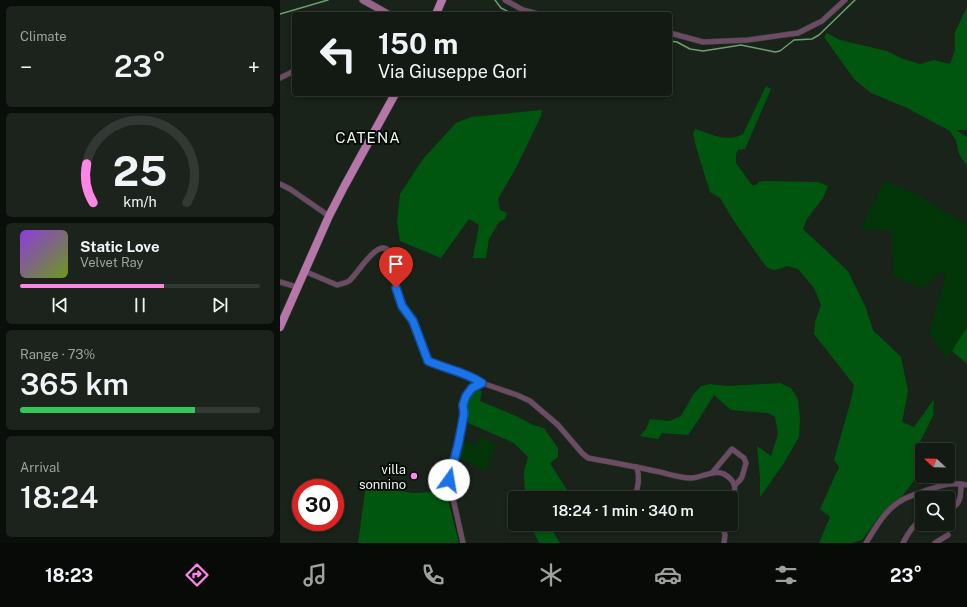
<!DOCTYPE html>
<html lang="en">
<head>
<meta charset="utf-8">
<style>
	:root { --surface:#131a13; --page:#1c231c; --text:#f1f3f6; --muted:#9da1a0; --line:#323833; --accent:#fb86e5 }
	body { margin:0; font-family:"Public Sans",sans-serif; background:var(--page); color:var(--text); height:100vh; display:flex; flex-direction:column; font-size:15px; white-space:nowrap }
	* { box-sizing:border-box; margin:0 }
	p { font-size:13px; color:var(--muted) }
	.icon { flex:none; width:22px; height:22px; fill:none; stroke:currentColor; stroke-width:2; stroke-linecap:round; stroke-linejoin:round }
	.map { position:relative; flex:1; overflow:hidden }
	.side { display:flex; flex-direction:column; gap:6px; padding:6px; background:#0a0e0a; width:280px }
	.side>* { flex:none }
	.guide { position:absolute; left:12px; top:12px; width:380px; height:84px; border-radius:4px; box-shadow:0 2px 6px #0003,0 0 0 1px var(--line); background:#131a13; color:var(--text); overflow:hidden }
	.needle { width:26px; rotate:292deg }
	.buttons { position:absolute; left:635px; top:443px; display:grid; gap:8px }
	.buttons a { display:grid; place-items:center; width:40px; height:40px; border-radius:4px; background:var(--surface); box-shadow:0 2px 6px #0003,0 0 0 1px var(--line); font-size:20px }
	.speed { position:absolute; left:12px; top:479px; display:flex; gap:8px; font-size:20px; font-weight:700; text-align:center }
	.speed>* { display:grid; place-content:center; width:52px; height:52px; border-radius:50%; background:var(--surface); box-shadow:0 2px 6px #0003,0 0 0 1px var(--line); line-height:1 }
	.speed .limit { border:6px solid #d22; background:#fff; color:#111 }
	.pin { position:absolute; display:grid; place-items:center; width:34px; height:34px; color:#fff; margin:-41px -17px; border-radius:50% 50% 50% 0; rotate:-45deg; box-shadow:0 0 4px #0007 }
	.pin .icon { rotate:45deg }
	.me { position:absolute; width:44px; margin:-22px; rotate:13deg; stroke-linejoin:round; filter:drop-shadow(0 0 3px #0008) }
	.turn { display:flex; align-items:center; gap:14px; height:84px; padding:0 20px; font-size:18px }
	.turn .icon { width:52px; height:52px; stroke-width:2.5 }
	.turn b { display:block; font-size:28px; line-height:34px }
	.big { font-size:30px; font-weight:600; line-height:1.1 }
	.side .card { flex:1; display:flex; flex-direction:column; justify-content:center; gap:6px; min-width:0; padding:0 14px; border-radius:6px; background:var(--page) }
	.side .dial { align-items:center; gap:0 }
	.dial svg { height:104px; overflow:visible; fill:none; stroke:var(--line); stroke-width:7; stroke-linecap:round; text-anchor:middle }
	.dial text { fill:var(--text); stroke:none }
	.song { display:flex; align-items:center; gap:12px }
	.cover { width:48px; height:48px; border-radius:6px; background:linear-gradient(135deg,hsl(270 70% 55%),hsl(80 70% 35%)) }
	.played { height:4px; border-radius:2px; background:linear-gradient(90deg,var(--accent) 60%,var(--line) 60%) }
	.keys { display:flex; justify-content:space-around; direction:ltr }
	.heat { display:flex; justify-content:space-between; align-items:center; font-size:22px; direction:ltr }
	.charge { height:6px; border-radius:3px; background:linear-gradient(90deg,#34c759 73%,var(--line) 0) }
	.trip { position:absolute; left:228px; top:491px; width:230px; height:40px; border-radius:4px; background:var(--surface); box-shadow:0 2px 6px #0003,0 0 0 1px var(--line); font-weight:600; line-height:40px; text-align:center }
	.dock { display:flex; height:64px; justify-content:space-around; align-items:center; background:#080a08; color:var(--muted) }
	.dock .icon { width:28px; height:28px }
	.dock .on { color:var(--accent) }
	.dock b { font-size:18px; color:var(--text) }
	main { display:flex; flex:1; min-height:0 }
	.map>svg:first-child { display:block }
	.green { fill:#023508 }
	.forest { fill:#00550f }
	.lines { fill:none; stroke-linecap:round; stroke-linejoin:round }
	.stream { stroke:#6ca06f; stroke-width:1.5 }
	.minor-casing { stroke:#374037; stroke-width:6 }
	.secondary-casing { stroke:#374037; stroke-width:8 }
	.primary-casing { stroke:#374037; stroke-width:9 }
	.minor { stroke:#6b4c64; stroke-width:5 }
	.secondary { stroke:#96648b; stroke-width:7 }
	.primary { stroke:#b776a9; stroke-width:8 }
	.route-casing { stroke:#114b97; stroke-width:10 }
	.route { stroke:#1a73e8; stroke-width:7 }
	.poi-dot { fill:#fb86e5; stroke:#070b07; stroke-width:1.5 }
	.labels { text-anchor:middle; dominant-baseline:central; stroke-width:4; stroke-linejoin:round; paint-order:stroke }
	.poi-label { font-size:13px; fill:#ecf3ec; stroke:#070b07; text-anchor:end }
	.quarter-label { font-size:15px; letter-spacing:1px; fill:#ecf3ec; stroke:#070b07 }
</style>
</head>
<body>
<main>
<section class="side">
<div class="card"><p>Climate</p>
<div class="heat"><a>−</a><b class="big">23°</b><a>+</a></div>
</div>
<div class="card dial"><svg viewBox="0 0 100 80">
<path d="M14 69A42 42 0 1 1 86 69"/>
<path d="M14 69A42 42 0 0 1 9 39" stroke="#fb86e5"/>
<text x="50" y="56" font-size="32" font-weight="700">25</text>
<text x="50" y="72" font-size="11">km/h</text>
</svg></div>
<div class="card">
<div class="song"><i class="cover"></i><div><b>Static Love</b><p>Velvet Ray</p></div></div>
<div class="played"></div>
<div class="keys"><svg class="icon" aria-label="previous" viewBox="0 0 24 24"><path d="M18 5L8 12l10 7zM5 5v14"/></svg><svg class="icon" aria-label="pause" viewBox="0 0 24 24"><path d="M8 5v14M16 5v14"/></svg><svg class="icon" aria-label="next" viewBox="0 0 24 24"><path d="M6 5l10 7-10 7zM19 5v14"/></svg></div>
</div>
<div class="card"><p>Range · 73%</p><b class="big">365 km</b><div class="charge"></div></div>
<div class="card"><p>Arrival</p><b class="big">18:24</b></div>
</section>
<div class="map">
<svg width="687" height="543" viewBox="0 0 687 543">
	<rect width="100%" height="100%" fill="#192319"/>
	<!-- green -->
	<g class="green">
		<polygon points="82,9 84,14 59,14"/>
		<polygon points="604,181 639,195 661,210 687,224 687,327 667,359 649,332 666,275 661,272 643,289 613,276 612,231 581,229"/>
		<polygon points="200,436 216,444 205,471 178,457 184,441 195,446"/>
	</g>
	<!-- forest -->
	<g class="forest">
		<polygon points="687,7 687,130 676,130 687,137 687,166 679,154 676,141 670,131 627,108 591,93 574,79 544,37 547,33 560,40 607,51 623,59 640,64 654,60 670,64 675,50 675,32"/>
		<path d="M 486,86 L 491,89 L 465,149 L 458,150 L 456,154 L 456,163 L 472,185 L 476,185 L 479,182 L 484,181 L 538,182 L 548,186 L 543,198 L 527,219 L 523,229 L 568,271 L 586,308 L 593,330 L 621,357 L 628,391 L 622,422 L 634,427 L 654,399 L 653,416 L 637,448 L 636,475 L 633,482 L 621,498 L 615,501 L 599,517 L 582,540 L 572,543 L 539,543 L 550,517 L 540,509 L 559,467 L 554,460 L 571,400 L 574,385 L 534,334 L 535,322 L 541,305 L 534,288 L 518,269 L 507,266 C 496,270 492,273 484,264 L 454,221 L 440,198 L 430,192 L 416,147 L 413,134 L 415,129 C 432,134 446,143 463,134 Z"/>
		<polygon points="262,110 261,116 236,168 218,199 220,210 227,213 225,219 219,222 209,239 206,258 193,258 199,225 189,219 161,258 120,241 117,222 120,194 143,159 176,123 191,117"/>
		<polygon points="687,327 687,364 672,351"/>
		<polygon points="500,383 511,388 518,399 520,419 519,437 504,463 480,497 480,478 477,446 491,456 498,434 495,417 488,413 451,410 434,395 419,419 408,435 382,433 378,439 360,436 366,429 370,419 389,421 401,416 413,395 421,386 430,384 447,386"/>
		<path d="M 196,390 L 202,391 L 200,401 L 236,416 L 253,425 L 264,428 L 278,448 L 278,457 L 270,463 L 292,498 L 245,498 L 244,471 L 248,457 L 234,443 L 188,423 C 187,406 186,404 196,390 Z"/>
		<polygon points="166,475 165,488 179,543 78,543 86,484 101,485 117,490 133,493 152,492 153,478"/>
		<polygon points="250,524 273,524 274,533 280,543 259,543"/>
	</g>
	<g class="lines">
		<!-- stream -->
		<g class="stream">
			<polyline points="215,0 221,8 233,14"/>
			<polyline points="0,14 48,0"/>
			<polyline points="390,41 397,42 410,49 423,51 461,45 495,52 500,51 514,40 532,39 539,35 575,0"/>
		</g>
		<!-- minor casing -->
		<g class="minor-casing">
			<g id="minor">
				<polyline points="225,0 243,10 258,14"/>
				<polyline points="390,33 423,42 468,40 518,33 542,21 565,0"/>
				<polyline points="0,78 14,71"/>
				<polyline points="0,184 10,189 49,216"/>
				<path d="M 24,271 L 57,285 C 61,284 66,283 69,281 C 78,274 97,238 109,251 L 116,288 L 122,306 L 133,321 L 148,361 L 158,366 L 186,374 L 202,383 L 237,395 L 250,401 L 278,425 L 302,453 L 308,458 C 330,462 352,466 375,471 C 386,473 399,478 411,478 C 422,478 433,469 444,474 C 458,482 456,490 451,503"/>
				<polyline points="0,282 17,287"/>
				<polyline points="432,473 452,449 464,458 466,463 462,477 460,480 455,485"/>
				<path d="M 355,498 C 358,485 360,480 357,467"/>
				<path d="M 668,510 C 681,505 681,496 681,484"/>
				<polyline points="431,524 443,527"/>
				<polyline points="443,524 443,527 445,535 444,543"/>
				<polyline points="183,543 169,480 178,445 184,415 183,405 186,396 192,388 202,383"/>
				<path d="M 586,543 C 596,527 606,508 624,499 C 632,495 640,493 647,490 C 663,485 670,482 687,485"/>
				<path d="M 623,543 C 627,535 633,524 642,520"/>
				<polyline points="655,543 668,535"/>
			</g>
		</g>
		<!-- secondary casing -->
		<g class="secondary-casing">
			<polyline id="secondary" points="83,0 108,14"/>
		</g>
		<!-- primary casing -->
		<g class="primary-casing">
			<g id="primary">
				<polyline points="156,14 162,0"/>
				<polyline points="0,327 49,216 65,185 115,94"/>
			</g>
		</g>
		<!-- minor -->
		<use href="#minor" class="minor"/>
		<!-- secondary -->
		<use href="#secondary" class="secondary"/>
		<!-- primary -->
		<use href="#primary" class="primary"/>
	</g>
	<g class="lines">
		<!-- route casing -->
		<g class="route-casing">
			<path id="route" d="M 116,288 L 122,306 L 133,321 L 148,361 C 166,369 186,372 202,383 L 192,388 L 186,396 L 183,405 L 184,414 L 181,430 L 178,445 L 169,480"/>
		</g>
		<!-- route -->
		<use href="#route" class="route"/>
	</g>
	<!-- markers -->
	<circle class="poi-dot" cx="134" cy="476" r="4"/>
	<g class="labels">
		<!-- poi labels -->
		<g class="poi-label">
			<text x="126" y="469">villa<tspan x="126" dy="15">sonnino</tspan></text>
		</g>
		<!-- quarter labels -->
		<g class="quarter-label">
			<text x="88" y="137">CATENA</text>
		</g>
	</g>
</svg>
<div class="buttons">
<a><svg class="needle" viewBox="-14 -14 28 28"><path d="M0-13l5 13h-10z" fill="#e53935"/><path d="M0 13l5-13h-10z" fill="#9da1a0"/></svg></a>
<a><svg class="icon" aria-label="search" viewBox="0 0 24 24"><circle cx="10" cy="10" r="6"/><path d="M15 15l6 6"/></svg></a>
</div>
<div class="speed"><div class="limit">30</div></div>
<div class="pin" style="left:116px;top:288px;background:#d93025"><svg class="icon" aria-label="arrive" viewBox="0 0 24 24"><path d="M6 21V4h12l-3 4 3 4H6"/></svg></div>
<svg class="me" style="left:169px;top:480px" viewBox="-20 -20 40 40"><circle r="19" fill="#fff"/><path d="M0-13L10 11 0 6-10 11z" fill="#1a73e8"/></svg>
<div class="trip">18:24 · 1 min · 340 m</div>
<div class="guide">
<div class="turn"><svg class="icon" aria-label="left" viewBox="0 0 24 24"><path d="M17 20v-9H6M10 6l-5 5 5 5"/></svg><div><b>150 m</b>Via Giuseppe Gori</div></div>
</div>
</div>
</main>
<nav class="dock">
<b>18:23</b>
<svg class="icon on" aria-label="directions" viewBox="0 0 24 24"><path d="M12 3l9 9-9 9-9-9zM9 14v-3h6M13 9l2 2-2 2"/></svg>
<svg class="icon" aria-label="music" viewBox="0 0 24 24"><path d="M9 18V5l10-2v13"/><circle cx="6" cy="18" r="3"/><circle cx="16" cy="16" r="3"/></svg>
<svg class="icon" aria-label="phone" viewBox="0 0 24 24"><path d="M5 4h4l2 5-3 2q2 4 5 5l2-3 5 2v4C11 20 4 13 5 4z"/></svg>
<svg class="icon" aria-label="climate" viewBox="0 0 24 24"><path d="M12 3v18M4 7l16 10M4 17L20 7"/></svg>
<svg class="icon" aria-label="car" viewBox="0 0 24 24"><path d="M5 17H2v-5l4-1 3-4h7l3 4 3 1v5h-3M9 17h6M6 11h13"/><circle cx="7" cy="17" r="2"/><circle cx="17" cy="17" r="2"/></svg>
<svg class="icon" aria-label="filters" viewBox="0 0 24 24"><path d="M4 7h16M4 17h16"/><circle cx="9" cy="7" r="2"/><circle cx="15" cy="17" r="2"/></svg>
<b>23°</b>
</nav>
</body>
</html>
